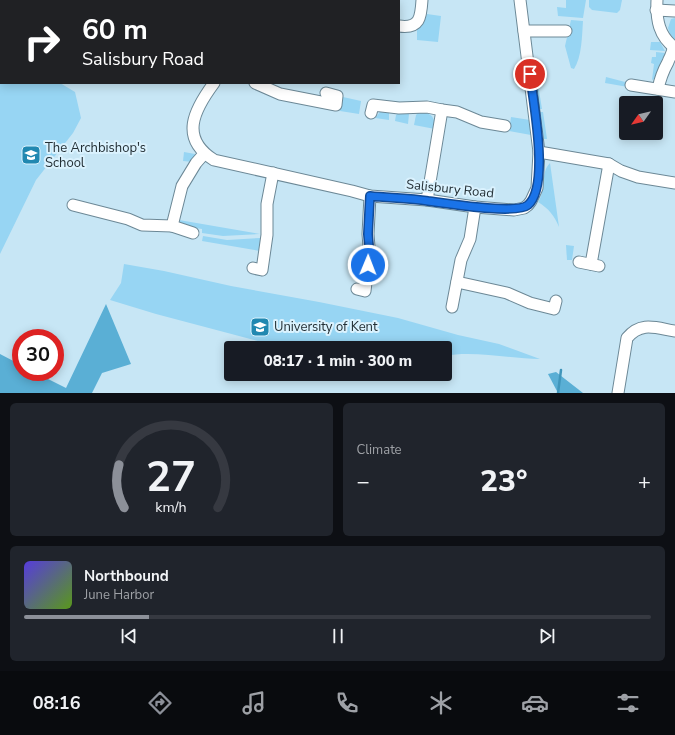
<!DOCTYPE html>
<html lang="en">
<head>
<meta charset="utf-8">
<style>
	:root { --surface:#171b24; --page:#20242c; --text:#f1f3f6; --muted:#9ea1a6; --line:#363941; --accent:#8c9099 }
	body { margin:0; font-family:"Nunito Sans",sans-serif; background:var(--page); color:var(--text); height:100vh; display:flex; flex-direction:column; font-size:15px; white-space:nowrap }
	* { box-sizing:border-box; margin:0 }
	p { font-size:13px; color:var(--muted) }
	.icon { flex:none; width:22px; height:22px; fill:none; stroke:currentColor; stroke-width:2; stroke-linecap:round; stroke-linejoin:round }
	.map { position:relative; height:393px; overflow:hidden }
	.side { display:flex; flex-direction:column; gap:10px; padding:10px; background:#0d0f14; flex:1 }
	.side>* { flex:none }
	.guide { position:absolute; left:0px; top:0px; width:400px; height:84px; box-shadow:0 2px 10px #0003; background:#202124; color:#fff; overflow:hidden }
	.needle { width:26px; rotate:236deg }
	.buttons { position:absolute; left:619px; top:96px; display:grid; gap:8px }
	.buttons a { display:grid; place-items:center; width:44px; height:44px; border-radius:4px; background:var(--surface); box-shadow:0 2px 10px #0003; font-size:20px }
	.speed { position:absolute; left:12px; top:329px; display:flex; gap:8px; font-size:20px; font-weight:700; text-align:center }
	.speed>* { display:grid; place-content:center; width:52px; height:52px; border-radius:50%; background:var(--surface); box-shadow:0 2px 10px #0003; line-height:1 }
	.speed .limit { border:6px solid #d22; background:#fff; color:#111 }
	.pin { position:absolute; display:grid; place-items:center; width:34px; height:34px; color:#fff; margin:-17px; border:2px solid #fff; border-radius:50%; box-shadow:0 1px 4px #0007 }
	.me { position:absolute; width:44px; margin:-22px; rotate:1deg; stroke-linejoin:round; filter:drop-shadow(0 0 3px #0008) }
	.turn { display:flex; align-items:center; gap:14px; height:84px; padding:0 16px; font-size:18px }
	.turn .icon { width:52px; height:52px; stroke-width:2.5 }
	.turn b { display:block; font-size:28px; line-height:34px }
	.big { font-size:30px; font-weight:800; line-height:1.1 }
	.side .card { flex:1; display:flex; flex-direction:column; justify-content:center; gap:6px; min-width:0; padding:0 14px; border-radius:6px; background:var(--page) }
	.side .dial { align-items:center; gap:0 }
	.dial svg { height:104px; overflow:visible; fill:none; stroke:var(--line); stroke-width:7; stroke-linecap:round; text-anchor:middle }
	.dial text { fill:var(--text); stroke:none }
	.song { display:flex; align-items:center; gap:12px }
	.cover { width:48px; height:48px; border-radius:6px; background:linear-gradient(135deg,hsl(250 70% 55%),hsl(90 70% 35%)) }
	.played { height:4px; border-radius:2px; background:linear-gradient(90deg,var(--accent) 20%,var(--line) 20%) }
	.keys { display:flex; justify-content:space-around; direction:ltr }
	.heat { display:flex; justify-content:space-between; align-items:center; font-size:22px; direction:ltr }
	.side .tiles { flex:1; display:grid; gap:10px; grid-template-columns:1fr 1fr }
	.card:last-child { grid-column:span 2 }
	.trip { position:absolute; left:224px; top:341px; width:228px; height:40px; border-radius:4px; background:var(--surface); box-shadow:0 2px 10px #0003; font-weight:800; line-height:40px; text-align:center }
	.menu { display:flex; height:64px; justify-content:space-around; align-items:center; background:#090b0e; color:var(--muted) }
	.menu .icon { width:28px; height:28px }
	.menu .on { color:var(--accent) }
	.menu b { font-size:18px; color:var(--text) }
	.map>svg:first-child { display:block }
	.green { fill:#97d5f3 }
	.forest { fill:#5aafd5 }
	.lines { fill:none; stroke-linecap:round; stroke-linejoin:round }
	.stream { stroke:#4096bb; stroke-width:2.5 }
	.minor-casing { stroke:#6c8896; stroke-width:13 }
	.minor { stroke:#fff; stroke-width:11 }
	.route-casing { stroke:#114b97; stroke-width:10 }
	.route { stroke:#1a73e8; stroke-width:7 }
	.labels { text-anchor:middle; dominant-baseline:central; stroke-width:4; stroke-linejoin:round; paint-order:stroke }
	.poi-label { font-size:13px; fill:#232f35; stroke:#daf2fe; text-anchor:start }
	.street-label { font-size:13px; fill:#232f35; stroke:#daf2fe }
</style>
</head>
<body>
<div class="map">
<svg width="675" height="393" viewBox="0 0 675 393">
	<rect width="100%" height="100%" fill="#c7e6f5"/>
	<!-- green -->
	<g class="green">
		<polygon points="566,0 586,0 583,18 558,16 557,7 566,8"/>
		<polygon points="589,0 622,0 620,10 617,13 592,10 589,7"/>
		<polygon points="427,14 441,16 438,42 417,40 417,29 423,24"/>
		<polygon points="675,18 675,40 670,34 668,28 671,19"/>
		<path d="M 571,20 L 583,21 C 582,35 582,57 574,69 L 571,68 L 565,46 Z"/>
		<polygon points="651,42 660,42 665,51 650,50"/>
		<polygon points="0,45 1,83 60,83 75,92 81,118 73,133 36,180 0,254"/>
		<polygon points="656,52 665,53 654,79 652,80 654,64 651,63 652,57 656,57"/>
		<polygon points="533,65 535,65 542,109 539,109"/>
		<polygon points="606,77 629,83 628,87 605,83"/>
		<polygon points="343,97 361,101 359,114 340,111"/>
		<polygon points="380,112 389,113 389,120 375,118"/>
		<polygon points="540,112 543,112 547,139 543,139"/>
		<polygon points="398,113 409,114 408,124 395,121 396,115"/>
		<path d="M 418,113 C 431,112 435,116 435,129 L 414,125 L 416,115 Z"/>
		<polygon points="511,117 530,120 531,135 509,131"/>
		<polygon points="184,152 195,154 193,162 183,161"/>
		<path d="M 550,163 L 559,227 C 554,215 549,209 538,202 C 546,191 540,173 550,163 Z"/>
		<polygon points="179,220 260,234 223,236 202,233 202,229 181,226"/>
		<polygon points="203,236 227,240 260,238 260,251 202,241"/>
		<polygon points="566,245 574,246 572,260 567,260"/>
		<path d="M 124,264 L 164,271 L 231,286 L 319,302 L 398,318 L 458,335 L 499,344 L 540,359 C 511,359 473,350 445,356 L 445,348 L 284,348 L 156,314 L 110,300 L 121,283 Z"/>
	</g>
	<!-- forest -->
	<g class="forest">
		<polygon points="106,304 131,364 102,373 92,393 0,393 0,354 21,365 21,372 34,372 66,388"/>
		<polygon points="556,372 583,393 558,393 548,374"/>
	</g>
	<g class="lines">
		<!-- stream -->
		<polyline class="stream" points="558,393 561,370"/>
		<!-- minor casing -->
		<g class="minor-casing">
			<g id="minor">
				<polyline points="302,0 304,1"/>
				<path d="M 657,0 C 656,20 659,36 675,48"/>
				<polyline points="125,1 126,0"/>
				<polyline points="277,1 277,0"/>
				<polyline points="333,1 334,0"/>
				<polyline points="656,10 675,11"/>
				<path d="M 399,26 C 420,29 421,17 422,0"/>
				<polyline points="524,31 566,31"/>
				<path d="M 214,83 C 194,110 179,138 214,160 L 352,191 L 370,196 L 427,200 L 475,207 L 514,210 L 524,208 L 528,205 L 531,201 L 537,188 L 539,152 L 520,0"/>
				<polyline points="255,83 280,94 336,105 337,96 326,93"/>
				<polyline points="631,85 675,92"/>
				<path d="M 658,89 C 660,79 663,71 668,62 C 670,56 673,54 673,47"/>
				<polyline points="371,113 373,105 399,108 427,107 442,110 457,112 481,122 505,126"/>
				<polyline points="539,152 609,164 621,171 638,177 675,183"/>
				<polyline points="427,200 442,110"/>
				<polyline points="73,205 128,219 142,225 172,226 182,186 196,163 204,154"/>
				<polyline points="172,226 193,233"/>
				<polyline points="579,262 599,266"/>
				<polyline points="591,264 609,164"/>
				<polyline points="253,268 262,270 267,235 267,204 273,173"/>
				<polyline points="457,282 507,293 530,303 554,309 556,301"/>
				<polyline points="357,289 365,291 368,265 369,247 368,234 370,196"/>
				<polyline points="452,307 461,260 470,239 475,207"/>
				<path d="M 618,393 L 627,338 C 641,321 656,328 675,331"/>
			</g>
		</g>
		<!-- minor -->
		<use href="#minor" class="minor"/>
	</g>
	<g class="lines">
		<!-- route casing -->
		<g class="route-casing">
			<path id="route" d="M 368,265 L 369,246 L 368,234 L 370,196 C 389,198 409,198 428,201 C 445,203 516,215 528,205 C 550,186 533,101 530,74"/>
		</g>
		<!-- route -->
		<use href="#route" class="route"/>
	</g>
	<!-- icons -->
	<defs>
		<g id="school-square" transform="scale(1)"><rect x="-9" y="-9" width="18" height="18" rx="4" fill="#2188b1" stroke="#daf2fe"/><path d="M0-5L7-2L0 1L-7-2ZM-4 1L0 2.5L4 1V4Q0 6-4 4Z" fill="#fff"/></g>
		<g id="university-square" transform="scale(1)"><rect x="-9" y="-9" width="18" height="18" rx="4" fill="#2188b1" stroke="#daf2fe"/><path d="M0-5L7-2L0 1L-7-2ZM-4 1L0 2.5L4 1V4Q0 6-4 4Z" fill="#fff"/></g>
	</defs>
	<g fill-rule="evenodd">
		<use href="#school-square" x="31" y="155"/>
		<use href="#university-square" x="260" y="327"/>
	</g>
	<g class="labels">
		<!-- poi labels -->
		<g class="poi-label">
			<text x="45" y="148">The Archbishop's<tspan x="45" dy="15">School</tspan></text>
			<text x="274" y="327">University of Kent</text>
		</g>
		<!-- street labels -->
		<g class="street-label">
			<text transform="translate(450 189) rotate(6)">Salisbury Road</text>
		</g>
	</g>
</svg>
<div class="buttons">
<a><svg class="needle" viewBox="-14 -14 28 28"><path d="M0-13l5 13h-10z" fill="#e53935"/><path d="M0 13l5-13h-10z" fill="#9ea1a6"/></svg></a>
</div>
<div class="speed"><div class="limit">30</div></div>
<div class="pin" style="left:530px;top:74px;background:#d93025"><svg class="icon" aria-label="arrive" viewBox="0 0 24 24"><path d="M6 21V4h12l-3 4 3 4H6"/></svg></div>
<svg class="me" style="left:368px;top:265px" viewBox="-20 -20 40 40"><circle r="17" fill="#1a73e8" stroke="#fff" stroke-width="3"/><path d="M0-11L8 9 0 5-8 9z" fill="#fff"/></svg>
<div class="trip">08:17 · 1 min · 300 m</div>
<div class="guide">
<div class="turn"><svg class="icon" aria-label="right" viewBox="0 0 24 24"><path d="M7 20v-9h11M14 6l5 5-5 5"/></svg><div><b>60 m</b>Salisbury Road</div></div>
</div>
</div>
<section class="side">
<div class="tiles">
<div class="card dial"><svg viewBox="0 0 100 80">
<path d="M14 69A42 42 0 1 1 86 69"/>
<path d="M14 69A42 42 0 0 1 10 36" stroke="#8c9099"/>
<text x="50" y="56" font-size="32" font-weight="700">27</text>
<text x="50" y="72" font-size="11">km/h</text>
</svg></div>
<div class="card"><p>Climate</p>
<div class="heat"><a>−</a><b class="big">23°</b><a>+</a></div>
</div>
<div class="card">
<div class="song"><i class="cover"></i><div><b>Northbound</b><p>June Harbor</p></div></div>
<div class="played"></div>
<div class="keys"><svg class="icon" aria-label="previous" viewBox="0 0 24 24"><path d="M18 5L8 12l10 7zM5 5v14"/></svg><svg class="icon" aria-label="pause" viewBox="0 0 24 24"><path d="M8 5v14M16 5v14"/></svg><svg class="icon" aria-label="next" viewBox="0 0 24 24"><path d="M6 5l10 7-10 7zM19 5v14"/></svg></div>
</div>
</div>
</section>
<nav class="menu">
<b>08:16</b>
<svg class="icon on" aria-label="directions" viewBox="0 0 24 24"><path d="M12 3l9 9-9 9-9-9zM9 14v-3h6M13 9l2 2-2 2"/></svg>
<svg class="icon" aria-label="music" viewBox="0 0 24 24"><path d="M9 18V5l10-2v13"/><circle cx="6" cy="18" r="3"/><circle cx="16" cy="16" r="3"/></svg>
<svg class="icon" aria-label="phone" viewBox="0 0 24 24"><path d="M5 4h4l2 5-3 2q2 4 5 5l2-3 5 2v4C11 20 4 13 5 4z"/></svg>
<svg class="icon" aria-label="climate" viewBox="0 0 24 24"><path d="M12 3v18M4 7l16 10M4 17L20 7"/></svg>
<svg class="icon" aria-label="car" viewBox="0 0 24 24"><path d="M5 17H2v-5l4-1 3-4h7l3 4 3 1v5h-3M9 17h6M6 11h13"/><circle cx="7" cy="17" r="2"/><circle cx="17" cy="17" r="2"/></svg>
<svg class="icon" aria-label="filters" viewBox="0 0 24 24"><path d="M4 7h16M4 17h16"/><circle cx="9" cy="7" r="2"/><circle cx="15" cy="17" r="2"/></svg>
</nav>
</body>
</html>
